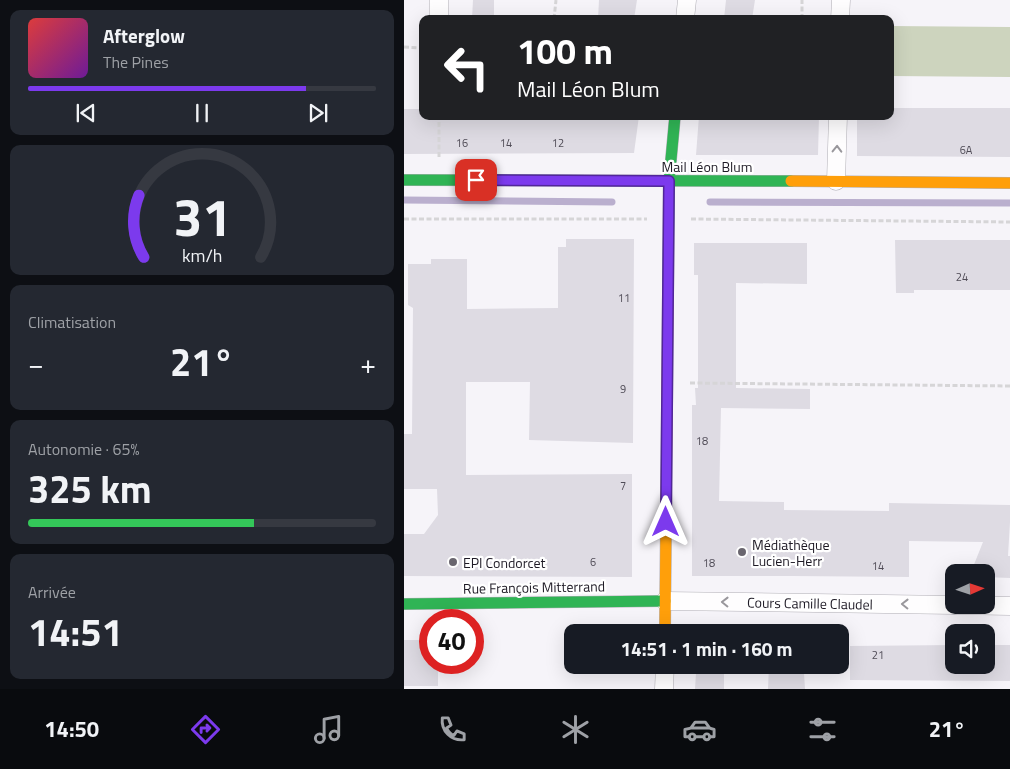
<!DOCTYPE html>
<html lang="fr">
<head>
<meta charset="utf-8">
<style>
	:root { --surface:#171b24; --page:#242831; --text:#f1f3f6; --muted:#9ea1a6; --line:#363941; --accent:#7c3aed }
	body { margin:0; font-family:"Titillium Web",sans-serif; background:var(--page); color:var(--text); height:100vh; display:flex; flex-direction:column; font-size:19px; white-space:nowrap }
	* { box-sizing:border-box; margin:0 }
	p { font-size:16px; color:var(--muted) }
	.icon { flex:none; width:28px; height:28px; fill:none; stroke:currentColor; stroke-width:2; stroke-linecap:round; stroke-linejoin:round }
	.map { position:relative; flex:1; overflow:hidden }
	.sheet { display:flex; flex-direction:column; gap:10px; padding:10px; background:#0d0f14; width:404px }
	.sheet>* { flex:none }
	.banner { position:absolute; left:15px; top:15px; width:475px; height:105px; border-radius:10px; box-shadow:0 5px 20px #0002; background:#202124; color:#fff; overflow:hidden }
	.needle { width:32px; rotate:87deg }
	.controls { position:absolute; left:541px; top:564px; display:grid; gap:10px }
	.controls a { display:grid; place-items:center; width:50px; height:50px; border-radius:10px; background:var(--surface); box-shadow:0 5px 20px #0002; font-size:25px }
	.speed { position:absolute; left:15px; top:609px; display:flex; gap:10px; font-size:25px; font-weight:700; text-align:center }
	.speed>* { display:grid; place-content:center; width:65px; height:65px; border-radius:50%; background:var(--surface); box-shadow:0 5px 20px #0002; line-height:1 }
	.speed .limit { border:8px solid #d22; background:#fff; color:#111 }
	.pin { position:absolute; display:grid; place-items:center; width:42px; height:42px; color:#fff; margin:-21px; border-radius:10px; box-shadow:0 2px 8px #0006 }
	.me { position:absolute; width:55px; margin:-28px; rotate:0deg; stroke-linejoin:round; filter:drop-shadow(0 0 4px #0008) }
	.turn { display:flex; align-items:center; gap:18px; height:105px; padding:0 15px; font-size:22px }
	.turn .icon { width:65px; height:65px; stroke-width:2.5 }
	.turn b { display:block; font-size:35px; line-height:42px }
	.big { font-size:38px; font-weight:700; line-height:1.1 }
	.sheet .card { flex:1; display:flex; flex-direction:column; justify-content:center; gap:8px; min-width:0; padding:0 18px; border-radius:10px; background:var(--page) }
	.sheet .dial { align-items:center; gap:0 }
	.dial svg { height:130px; overflow:visible; fill:none; stroke:var(--line); stroke-width:7; stroke-linecap:round; text-anchor:middle }
	.dial text { fill:var(--text); stroke:none }
	.song { display:flex; align-items:center; gap:15px }
	.cover { width:60px; height:60px; border-radius:8px; background:linear-gradient(135deg,hsl(0 70% 55%),hsl(280 70% 35%)) }
	.played { height:5px; border-radius:2px; background:linear-gradient(90deg,var(--accent) 80%,var(--line) 80%) }
	.keys { display:flex; justify-content:space-around; direction:ltr }
	.heat { display:flex; justify-content:space-between; align-items:center; font-size:28px; direction:ltr }
	.charge { height:8px; border-radius:4px; background:linear-gradient(90deg,#34c759 65%,var(--line) 0) }
	.trip { position:absolute; left:160px; top:624px; width:285px; height:50px; border-radius:10px; background:var(--surface); box-shadow:0 5px 20px #0002; font-weight:700; line-height:50px; text-align:center }
	.dock { display:flex; height:80px; justify-content:space-around; align-items:center; background:#090b0e; color:var(--muted) }
	.dock .icon { width:35px; height:35px }
	.dock .active { color:var(--accent) }
	.dock b { font-size:22px; color:var(--text) }
	main { display:flex; flex:1; min-height:0 }
	.map>svg:first-child { display:block }
	.forest { fill:#cdd4be }
	.lines { fill:none; stroke-linecap:round; stroke-linejoin:round }
	.stream { stroke:#baafce; stroke-width:7 }
	.building { fill:#dedbe3 }
	.street-casing { stroke:#b1afb6; stroke-width:19 }
	.fast-casing { stroke:#b1afb6; stroke-width:12 }
	.slow-casing { stroke:#b1afb6; stroke-width:12 }
	.path { stroke:#d6d5d7; stroke-width:3; stroke-dasharray:5 2.5; stroke-linecap:butt }
	.street { stroke:#fefdfe; stroke-width:18 }
	.fast { stroke:#30b455; stroke-width:11 }
	.slow { stroke:#ff9f0a; stroke-width:11 }
	.oneway { stroke:#99979c }
	.route-casing { stroke:#51269a; stroke-width:12 }
	.route { stroke:#7c3aed; stroke-width:9 }
	.poi-dot { fill:#6a666f; stroke:#fff; stroke-width:2 }
	.labels { text-anchor:middle; dominant-baseline:central; stroke-width:4.5; stroke-linejoin:round; paint-order:stroke }
	.number-label { font-size:11px; fill:#4f4b56 }
	.street-label { font-size:14px; fill:#1e1a25; stroke:#fff }
	.poi-label { font-size:14px; fill:#1e1a25; stroke:#fff; text-anchor:start }
</style>
</head>
<body>
<main>
<section class="sheet">
<div class="card">
<div class="song"><i class="cover"></i><div><b>Afterglow</b><p>The Pines</p></div></div>
<div class="played"></div>
<div class="keys"><svg class="icon" aria-label="previous" viewBox="0 0 24 24"><path d="M18 5L8 12l10 7zM5 5v14"/></svg><svg class="icon" aria-label="pause" viewBox="0 0 24 24"><path d="M8 5v14M16 5v14"/></svg><svg class="icon" aria-label="next" viewBox="0 0 24 24"><path d="M6 5l10 7-10 7zM19 5v14"/></svg></div>
</div>
<div class="card dial"><svg viewBox="0 0 100 80">
<path d="M14 69A42 42 0 1 1 86 69"/>
<path d="M14 69A42 42 0 0 1 11 31" stroke="#7c3aed"/>
<text x="50" y="56" font-size="32" font-weight="700">31</text>
<text x="50" y="72" font-size="11">km/h</text>
</svg></div>
<div class="card"><p>Climatisation</p>
<div class="heat"><a>−</a><b class="big">21°</b><a>+</a></div>
</div>
<div class="card"><p>Autonomie · 65%</p><b class="big">325 km</b><div class="charge"></div></div>
<div class="card"><p>Arrivée</p><b class="big">14:51</b></div>
</section>
<div class="map">
<svg width="607" height="689" viewBox="0 0 607 689">
	<rect width="100%" height="100%" fill="#f6f4f9"/>
	<!-- forest -->
	<polygon class="forest" points="486,26 606,27 606,77 486,76"/>
	<g class="lines">
		<!-- stream -->
		<g class="stream">
			<polyline points="0,200 208,202"/>
			<polyline points="306,202 607,203"/>
		</g>
	</g>
	<!-- building -->
	<g class="building">
		<polygon points="69,0 90,0 90,19 68,19"/>
		<polygon points="195,0 233,0 230,19 194,19"/>
		<polygon points="322,0 351,0 348,19 320,19"/>
		<polygon points="486,108 607,108 607,157 453,156 453,116 486,116"/>
		<polygon points="0,109 19,109 19,116 235,116 230,153 0,154"/>
		<polygon points="295,116 415,116 414,155 292,155"/>
		<polygon points="162,239 230,239 229,443 125,440 126,382 62,382 62,475 228,474 228,577 0,576 0,534 20,534 34,515 33,489 0,489 0,434 8,434 9,308 4,305 4,264 27,264 27,259 63,259 63,309 154,308 154,247 162,247"/>
		<polygon points="491,240 607,240 607,290 510,290 510,293 492,293"/>
		<polygon points="290,243 403,243 403,284 332,283 332,388 406,389 406,409 317,408 315,501 380,502 380,510 485,511 485,503 607,505 604,556 607,556 607,578 582,577 582,572 567,572 579,542 505,541 505,577 388,576 288,576 288,405 292,405 291,388 294,388 294,275 290,275"/>
		<polygon points="0,640 26,640 26,662 34,662 34,686 0,686"/>
		<polygon points="550,645 550,665 582,665 582,645 607,645 607,681 446,680 446,646"/>
		<polygon points="365,665 393,665 393,672 400,673 401,689 364,689"/>
		<polygon points="320,669 320,689 291,689 292,673"/>
	</g>
	<g class="lines">
		<!-- street casing -->
		<g class="street-casing">
			<g id="street">
				<polyline points="35,18 35,0"/>
				<polyline points="281,19 283,0"/>
				<polyline points="436,19 437,0"/>
				<polyline points="432,181 434,116"/>
				<polyline points="261,601 550,605"/>
				<polyline points="550,605 607,606"/>
				<polyline points="260,689 261,665"/>
			</g>
		</g>
		<!-- fast casing -->
		<g class="fast-casing">
			<g id="fast">
				<polyline points="0,180 387,181"/>
				<polyline points="264,294 265,181 271,116"/>
				<polyline points="0,604 261,601"/>
			</g>
		</g>
		<!-- slow casing -->
		<g class="slow-casing">
			<g id="slow">
				<polyline points="387,181 607,183"/>
				<polyline points="261,632 264,294"/>
			</g>
		</g>
		<!-- path -->
		<g class="path">
			<polyline points="150,19 152,0"/>
			<polyline points="398,19 398,0"/>
			<polyline points="0,47 19,48"/>
			<polyline points="35,157 35,116"/>
			<polyline points="0,219 243,219"/>
			<polyline points="287,219 607,222"/>
			<polyline points="286,383 607,386"/>
		</g>
		<!-- street -->
		<use href="#street" class="street"/>
		<!-- fast -->
		<use href="#fast" class="fast"/>
		<!-- slow -->
		<use href="#slow" class="slow"/>
	</g>
	<!-- one-way arrows -->
	<defs><path id="oneway-chevron" d="M-2-3.5L2.5 0L-2 3.5" fill="none" stroke-width="1.6" stroke-linecap="round" stroke-linejoin="round" transform="scale(1.25)"/></defs>
	<g class="oneway">
		<use href="#oneway-chevron" transform="translate(433 149) rotate(-89)"/>
		<use href="#oneway-chevron" transform="translate(321 602) rotate(-179)"/>
		<use href="#oneway-chevron" transform="translate(501 604) rotate(-179)"/>
	</g>
	<g class="lines">
		<!-- route casing -->
		<g class="route-casing">
			<polyline id="route" points="72,180 265,181 262,522"/>
		</g>
		<!-- route -->
		<use href="#route" class="route"/>
	</g>
	<!-- markers -->
	<g class="poi-dot">
		<circle cx="338" cy="552" r="5"/>
		<circle cx="49" cy="562" r="5"/>
	</g>
	<g class="labels">
		<!-- number labels -->
		<g class="number-label">
			<text x="58" y="143">16</text>
			<text x="102" y="143">14</text>
			<text x="154" y="143">12</text>
			<text x="562" y="150">6A</text>
			<text x="558" y="277">24</text>
			<text x="220" y="298">11</text>
			<text x="219" y="389">9</text>
			<text x="298" y="441">18</text>
			<text x="219" y="486">7</text>
			<text x="189" y="562">6</text>
			<text x="305" y="563">18</text>
			<text x="474" y="566">14</text>
			<text x="474" y="655">21</text>
		</g>
		<!-- street labels -->
		<g class="street-label">
			<text x="303" y="166">Mail Léon Blum</text>
			<text transform="translate(130 587) rotate(-1)">Rue François Mitterrand</text>
			<text transform="translate(406 603) rotate(1)">Cours Camille Claudel</text>
		</g>
		<!-- poi labels -->
		<g class="poi-label">
			<text x="348" y="544">Médiathèque<tspan x="348" dy="16">Lucien-Herr</tspan></text>
			<text x="59" y="562">EPI Condorcet</text>
		</g>
	</g>
</svg>
<div class="controls">
<a><svg class="needle" viewBox="-14 -14 28 28"><path d="M0-13l5 13h-10z" fill="#e53935"/><path d="M0 13l5-13h-10z" fill="#9ea1a6"/></svg></a>
<a><svg class="icon" aria-label="sound" viewBox="0 0 24 24"><path d="M4 9h4l5-4v14l-5-4H4zM17 9q2 3 0 6"/></svg></a>
</div>
<div class="speed"><div class="limit">40</div></div>
<div class="pin" style="left:72px;top:180px;background:#d93025"><svg class="icon" aria-label="arrive" viewBox="0 0 24 24"><path d="M6 21V4h12l-3 4 3 4H6"/></svg></div>
<svg class="me" style="left:262px;top:522px" viewBox="-20 -20 40 40"><path d="M0-17L14 15 0 8-14 15z" fill="#7c3aed" stroke="#fff" stroke-width="4"/></svg>
<div class="trip">14:51 · 1 min · 160 m</div>
<div class="banner">
<div class="turn"><svg class="icon" aria-label="left" viewBox="0 0 24 24"><path d="M17 20v-9H6M10 6l-5 5 5 5"/></svg><div><b>100 m</b>Mail Léon Blum</div></div>
</div>
</div>
</main>
<nav class="dock">
<b>14:50</b>
<svg class="icon active" aria-label="directions" viewBox="0 0 24 24"><path d="M12 3l9 9-9 9-9-9zM9 14v-3h6M13 9l2 2-2 2"/></svg>
<svg class="icon" aria-label="music" viewBox="0 0 24 24"><path d="M9 18V5l10-2v13"/><circle cx="6" cy="18" r="3"/><circle cx="16" cy="16" r="3"/></svg>
<svg class="icon" aria-label="phone" viewBox="0 0 24 24"><path d="M5 4h4l2 5-3 2q2 4 5 5l2-3 5 2v4C11 20 4 13 5 4z"/></svg>
<svg class="icon" aria-label="climate" viewBox="0 0 24 24"><path d="M12 3v18M4 7l16 10M4 17L20 7"/></svg>
<svg class="icon" aria-label="car" viewBox="0 0 24 24"><path d="M5 17H2v-5l4-1 3-4h7l3 4 3 1v5h-3M9 17h6M6 11h13"/><circle cx="7" cy="17" r="2"/><circle cx="17" cy="17" r="2"/></svg>
<svg class="icon" aria-label="filters" viewBox="0 0 24 24"><path d="M4 7h16M4 17h16"/><circle cx="9" cy="7" r="2"/><circle cx="15" cy="17" r="2"/></svg>
<b>21°</b>
</nav>
</body>
</html>
